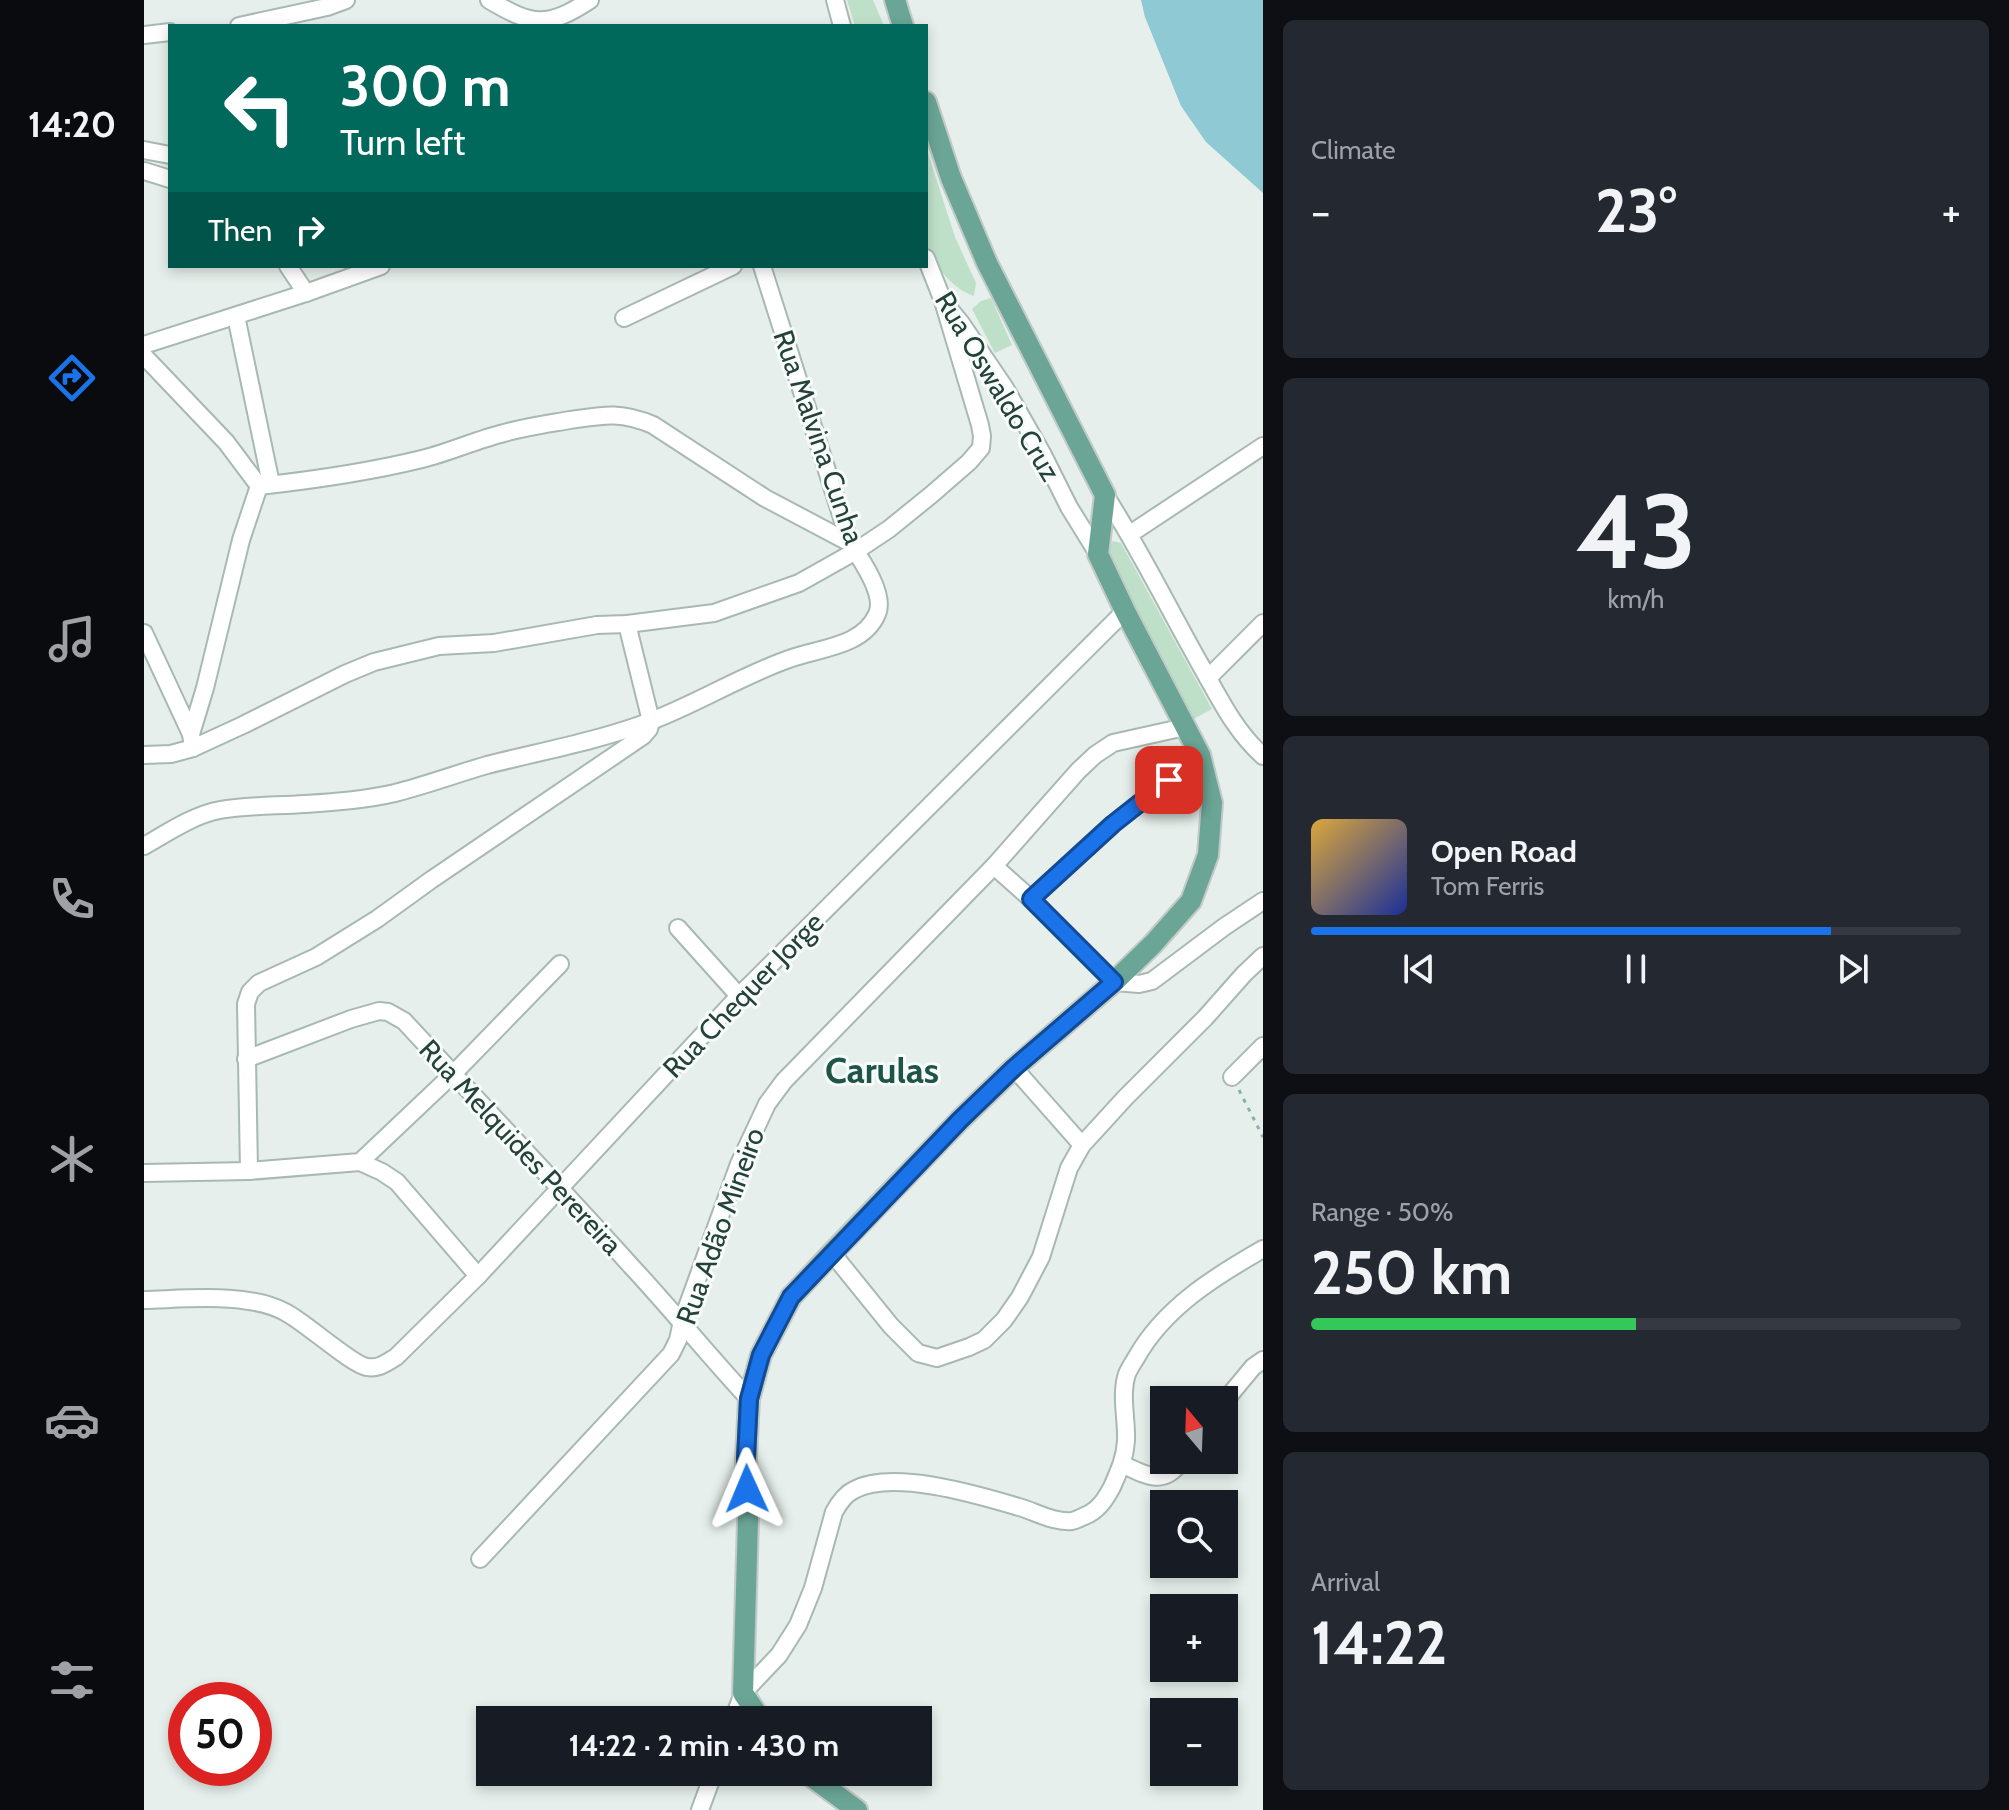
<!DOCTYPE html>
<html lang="en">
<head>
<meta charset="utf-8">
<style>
	:root { --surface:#171b24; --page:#242831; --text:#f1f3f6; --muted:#9ea1a6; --line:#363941; --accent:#1a73e8 }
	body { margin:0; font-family:Cabin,sans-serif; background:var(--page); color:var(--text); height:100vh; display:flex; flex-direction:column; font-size:30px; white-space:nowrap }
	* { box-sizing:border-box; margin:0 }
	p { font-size:26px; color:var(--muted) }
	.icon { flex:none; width:44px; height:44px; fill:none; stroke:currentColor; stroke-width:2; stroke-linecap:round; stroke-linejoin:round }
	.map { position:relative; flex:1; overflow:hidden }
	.drawer { display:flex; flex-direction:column; gap:20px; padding:20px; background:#0d0f14; width:746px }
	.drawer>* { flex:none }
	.top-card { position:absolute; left:24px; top:24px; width:760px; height:244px; border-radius:0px; box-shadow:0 4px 12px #0003; background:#00695c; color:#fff; overflow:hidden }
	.needle { width:52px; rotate:341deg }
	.tools { position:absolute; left:1006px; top:1386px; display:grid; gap:16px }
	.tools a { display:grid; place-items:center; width:88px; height:88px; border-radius:0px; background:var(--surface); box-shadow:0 4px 12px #0003; font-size:40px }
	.speed { position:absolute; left:24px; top:1682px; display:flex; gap:16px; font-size:40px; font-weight:700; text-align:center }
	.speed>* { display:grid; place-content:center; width:104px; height:104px; border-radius:50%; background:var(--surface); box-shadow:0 4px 12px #0003; line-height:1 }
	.speed .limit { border:12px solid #d22; background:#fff; color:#111 }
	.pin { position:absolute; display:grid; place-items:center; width:68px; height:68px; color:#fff; margin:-34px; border-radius:16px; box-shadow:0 4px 12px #0006 }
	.me { position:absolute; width:88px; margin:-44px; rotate:359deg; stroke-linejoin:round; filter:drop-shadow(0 0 6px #0008) }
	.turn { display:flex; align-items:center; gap:28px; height:168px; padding:0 40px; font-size:36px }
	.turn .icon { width:104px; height:104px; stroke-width:2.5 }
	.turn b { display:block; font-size:56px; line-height:68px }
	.then { display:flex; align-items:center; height:76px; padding:0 40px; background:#0003; gap:16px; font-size:30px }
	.big { font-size:60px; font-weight:700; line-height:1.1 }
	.drawer .widget { flex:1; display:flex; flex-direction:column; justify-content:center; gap:12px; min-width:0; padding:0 28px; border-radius:12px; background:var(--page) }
	.drawer .dial { align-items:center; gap:0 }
	.dial b { font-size:104px; line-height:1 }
	.song { display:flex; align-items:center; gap:24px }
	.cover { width:96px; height:96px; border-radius:12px; background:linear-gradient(135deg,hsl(40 70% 55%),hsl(230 70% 35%)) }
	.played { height:8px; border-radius:4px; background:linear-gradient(90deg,var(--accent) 80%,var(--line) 80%) }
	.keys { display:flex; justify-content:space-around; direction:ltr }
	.heat { display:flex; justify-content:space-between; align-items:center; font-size:44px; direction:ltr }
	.charge { height:12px; border-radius:6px; background:linear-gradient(90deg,#34c759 50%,var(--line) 0) }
	.trip { position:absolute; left:332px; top:1706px; width:456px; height:80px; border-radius:0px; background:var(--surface); box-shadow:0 4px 12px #0003; font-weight:700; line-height:80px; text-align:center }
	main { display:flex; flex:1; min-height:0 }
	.dock { display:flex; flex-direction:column; width:144px; justify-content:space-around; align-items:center; background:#090b0e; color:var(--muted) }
	.dock .icon { width:56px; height:56px }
	.dock .current { color:var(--accent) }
	.dock b { font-size:36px; color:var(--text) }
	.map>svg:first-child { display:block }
	.green { fill:#bfe0c8 }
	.water { fill:#8ec9d4 }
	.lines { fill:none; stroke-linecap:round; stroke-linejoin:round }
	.minor-casing { stroke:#a8b8b2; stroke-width:20 }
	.major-casing { stroke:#c2cac8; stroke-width:24 }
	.path { stroke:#86b3a5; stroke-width:3; stroke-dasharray:4 6; stroke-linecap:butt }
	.minor { stroke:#fff; stroke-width:16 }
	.major { stroke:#6aa596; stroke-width:20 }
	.route-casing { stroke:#114b97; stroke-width:20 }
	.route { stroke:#1a73e8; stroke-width:14 }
	.labels { text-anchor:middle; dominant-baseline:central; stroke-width:6; stroke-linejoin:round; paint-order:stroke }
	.street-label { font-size:28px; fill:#24423a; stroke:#f7fbf9 }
	.district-label { font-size:36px; font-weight:bold; fill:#1f5548; stroke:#f7fbf9 }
</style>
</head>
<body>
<main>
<nav class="dock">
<b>14:20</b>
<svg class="icon current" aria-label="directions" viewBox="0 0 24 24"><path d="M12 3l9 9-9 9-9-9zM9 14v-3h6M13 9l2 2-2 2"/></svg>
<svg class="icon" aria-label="music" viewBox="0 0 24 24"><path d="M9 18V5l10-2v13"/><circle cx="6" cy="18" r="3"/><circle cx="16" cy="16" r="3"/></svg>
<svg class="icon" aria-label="phone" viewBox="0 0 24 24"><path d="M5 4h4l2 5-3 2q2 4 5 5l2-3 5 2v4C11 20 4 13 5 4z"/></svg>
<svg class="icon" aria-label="climate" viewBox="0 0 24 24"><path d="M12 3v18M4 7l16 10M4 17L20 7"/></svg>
<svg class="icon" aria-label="car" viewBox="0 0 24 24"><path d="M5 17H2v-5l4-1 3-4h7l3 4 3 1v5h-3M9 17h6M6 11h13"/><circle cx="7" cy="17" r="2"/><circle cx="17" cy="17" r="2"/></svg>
<svg class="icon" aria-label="filters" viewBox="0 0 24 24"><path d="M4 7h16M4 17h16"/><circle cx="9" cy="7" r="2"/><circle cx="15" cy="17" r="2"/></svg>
</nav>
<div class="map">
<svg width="1119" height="1810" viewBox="0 0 1119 1810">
	<rect width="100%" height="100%" fill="#e6efeb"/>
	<!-- green -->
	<g class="green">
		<polygon points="703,0 729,0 740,26 711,26"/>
		<path d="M 782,147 L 811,237 L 832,283 L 830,296 C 808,289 790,265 782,244 Z"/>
		<polygon points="847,298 868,345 851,353 828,309 837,301"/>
		<polygon points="969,541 977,543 1068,709 1046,721 1004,637 964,550"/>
	</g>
	<!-- water -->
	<polygon class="water" points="997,0 1119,0 1119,193 1062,142 1037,106 1001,17"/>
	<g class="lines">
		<!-- minor casing -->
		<g class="minor-casing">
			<g id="minor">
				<path d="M 345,0 C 389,26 403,28 446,0"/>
				<polyline points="691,0 698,26"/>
				<polyline points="95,26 183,7 202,0"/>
				<polyline points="0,35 26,32"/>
				<polyline points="0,150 26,155"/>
				<polyline points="0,171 26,179"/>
				<polyline points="782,258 799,301 817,323 861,388 899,455 925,507 954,554"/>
				<polyline points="144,266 162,293"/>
				<polyline points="92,316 127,484"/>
				<polyline points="480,318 589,266"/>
				<polyline points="0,345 162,293 237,266"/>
				<path d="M 0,356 L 82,442 L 115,486 C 170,480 225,472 278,459 C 306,452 332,440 360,433 C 381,427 403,424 426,420 C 459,415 477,411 509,425 L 621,498 L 706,543"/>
				<path d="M 961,495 C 996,550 1024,607 1056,664 C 1075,697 1090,730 1119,756"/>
				<polyline points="986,534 1119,446"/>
				<polyline points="0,633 47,734 49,748 27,754 0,755"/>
				<polyline points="1064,678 1119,623"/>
				<polyline points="47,734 61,688 97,540 115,486"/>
				<polyline points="49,748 99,725 201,674 230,662 295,646 350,643 453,625 483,624 570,613 655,583 712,551 745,529 787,495 825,462 837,448 838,436 836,425 799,301"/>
				<path d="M 0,846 C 23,833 49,815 76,810 C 104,805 132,806 161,804 C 191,802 221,800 251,793 C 282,785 312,774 343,765 C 398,751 454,741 507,721 C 554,703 597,676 645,659 C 674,648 719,647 733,614 C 742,595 717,559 706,543 L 618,266"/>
				<polyline points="850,866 887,899 970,982 995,984 1008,981 1080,927 1119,901"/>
				<polyline points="887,899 969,824 1056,755"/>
				<polyline points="534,928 595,996"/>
				<path d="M 102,1059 L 207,1019 L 235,1011 L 244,1012 L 260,1021 C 336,1103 413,1184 488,1267 C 528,1310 565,1356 605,1399"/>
				<polyline points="870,1068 938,1145"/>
				<polyline points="1088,1077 1119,1046"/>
				<polyline points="216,1162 238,1172 253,1182 334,1276"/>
				<polyline points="105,1171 102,1004 106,992 115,983 172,957 233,919 287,880 499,736 505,729 507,721 483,624"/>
				<polyline points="0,1173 105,1171 216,1162 309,1074 416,964"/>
				<polyline points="688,1253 747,1326 774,1353 793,1358 825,1347 840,1340 860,1320 876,1297 897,1257 925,1168 938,1145 981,1098 1061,1018 1100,974 1119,956"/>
				<path d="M 0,1300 C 42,1299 104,1292 141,1312 C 161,1322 208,1365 223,1367 C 235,1369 242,1363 252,1357 L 334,1276 L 595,996 L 981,611"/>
				<polyline points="1080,1402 1109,1367 1119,1360"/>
				<path d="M 978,1464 C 1003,1476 1020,1487 1038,1460"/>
				<polyline points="336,1559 527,1354 534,1340 538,1321 595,1164 623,1104 640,1081 850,866 934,771 951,755 969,743 1041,727"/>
				<path d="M 589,1720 L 599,1693 L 635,1655 L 654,1625 L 669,1588 L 690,1512 C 695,1503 701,1494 710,1490 C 749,1469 834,1495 875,1507 C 892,1512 911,1523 928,1521 C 933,1520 940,1516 945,1514 C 956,1508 962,1498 968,1487 C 975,1471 981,1458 982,1441 C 983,1419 976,1395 983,1374 C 985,1369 989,1363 992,1358 C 1020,1308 1070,1277 1119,1249"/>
				<polyline points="556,1810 570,1772"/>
			</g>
		</g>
		<!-- major casing -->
		<g class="major-casing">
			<g id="major">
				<polyline points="751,0 759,26"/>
				<polyline points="617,1720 599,1693 604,1520 602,1458 605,1399 617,1355 647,1297 688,1253 816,1120 870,1068 970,982 1009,944 1047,901 1064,855 1068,803 1056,755 981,611 954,554 961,495 843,263 807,178 782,102"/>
				<polyline points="661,1772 713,1810"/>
			</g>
		</g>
		<!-- path -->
		<polyline class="path" points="1095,1090 1119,1137"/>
		<!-- minor -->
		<use href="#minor" class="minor"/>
		<!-- major -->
		<use href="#major" class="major"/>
	</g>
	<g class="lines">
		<!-- route casing -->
		<g class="route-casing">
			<polyline id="route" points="603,1489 602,1458 605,1399 617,1355 647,1297 816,1120 870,1068 970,982 887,899 969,824 1025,780"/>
		</g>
		<!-- route -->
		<use href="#route" class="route"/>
	</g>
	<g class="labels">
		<!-- street labels -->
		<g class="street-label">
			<text transform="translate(854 386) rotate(59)">Rua Oswaldo Cruz</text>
			<text transform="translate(675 437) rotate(71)">Rua Malvina Cunha</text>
			<text transform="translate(599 995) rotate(-46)">Rua Chequer Jorge</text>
			<text transform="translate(377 1147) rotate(47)">Rua Melquides Perereira</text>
			<text transform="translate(576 1226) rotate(-70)">Rua Adão Mineiro</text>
		</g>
		<!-- district labels -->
		<g class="district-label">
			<text x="738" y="1070">Carulas</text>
		</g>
	</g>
</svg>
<div class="tools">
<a><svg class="needle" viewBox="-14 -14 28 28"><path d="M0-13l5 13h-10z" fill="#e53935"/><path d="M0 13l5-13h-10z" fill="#9ea1a6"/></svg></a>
<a><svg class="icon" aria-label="search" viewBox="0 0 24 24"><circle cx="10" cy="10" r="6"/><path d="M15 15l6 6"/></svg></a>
<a>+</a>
<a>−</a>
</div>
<div class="speed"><div class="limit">50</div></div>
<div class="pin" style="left:1025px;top:780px;background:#d93025"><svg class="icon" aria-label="arrive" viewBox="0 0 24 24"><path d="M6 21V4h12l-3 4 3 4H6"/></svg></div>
<svg class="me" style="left:603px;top:1489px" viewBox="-20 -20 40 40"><path d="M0-17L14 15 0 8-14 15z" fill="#1a73e8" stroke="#fff" stroke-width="4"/></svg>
<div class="trip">14:22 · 2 min · 430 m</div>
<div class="top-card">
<div class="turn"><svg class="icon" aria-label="left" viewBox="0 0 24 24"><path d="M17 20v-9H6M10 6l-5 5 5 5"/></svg><div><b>300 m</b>Turn left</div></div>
<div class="then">Then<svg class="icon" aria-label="right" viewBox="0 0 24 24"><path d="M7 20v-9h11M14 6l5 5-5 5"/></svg></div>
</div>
</div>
<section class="drawer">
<div class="widget"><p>Climate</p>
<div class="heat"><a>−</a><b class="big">23°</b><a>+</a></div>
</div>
<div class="widget dial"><b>43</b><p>km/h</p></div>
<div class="widget">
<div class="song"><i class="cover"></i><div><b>Open Road</b><p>Tom Ferris</p></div></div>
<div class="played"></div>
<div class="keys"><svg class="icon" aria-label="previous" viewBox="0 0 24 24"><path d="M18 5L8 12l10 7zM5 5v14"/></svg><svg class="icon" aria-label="pause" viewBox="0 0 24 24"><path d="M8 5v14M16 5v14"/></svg><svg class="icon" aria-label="next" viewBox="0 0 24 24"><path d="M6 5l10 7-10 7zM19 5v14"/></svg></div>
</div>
<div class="widget"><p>Range · 50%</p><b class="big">250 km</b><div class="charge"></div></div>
<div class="widget"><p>Arrival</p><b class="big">14:22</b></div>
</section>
</main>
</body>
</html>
